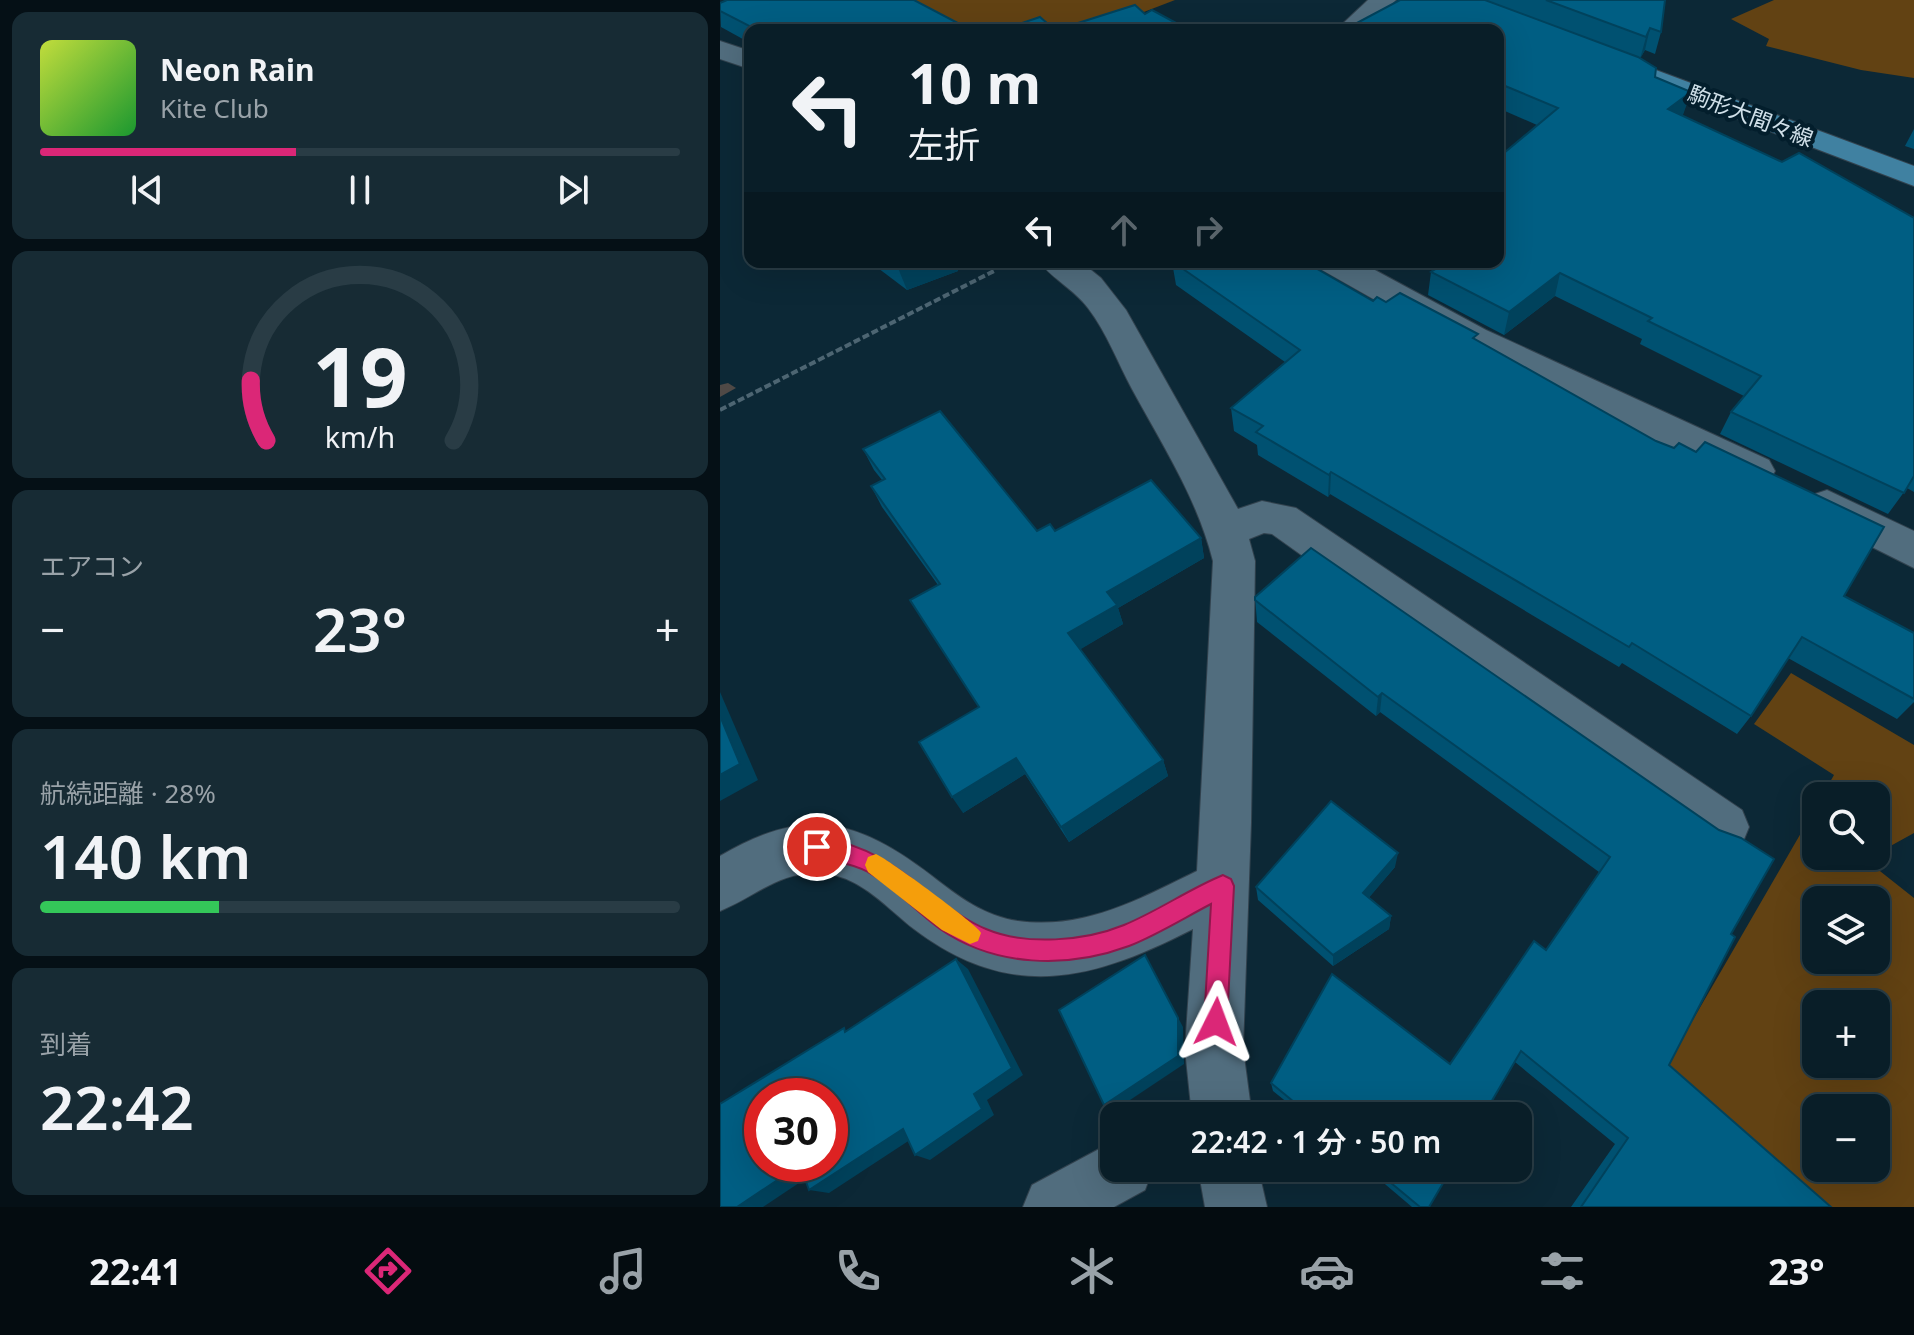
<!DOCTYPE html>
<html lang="ja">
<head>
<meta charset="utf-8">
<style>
	:root { --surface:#091e28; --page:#172b34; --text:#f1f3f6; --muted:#99a2a8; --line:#293c45; --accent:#db2777 }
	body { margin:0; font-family:"Noto Sans","Noto Sans JP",sans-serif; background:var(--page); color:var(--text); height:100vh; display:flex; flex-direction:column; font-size:30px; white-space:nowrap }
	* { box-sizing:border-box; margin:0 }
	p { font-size:26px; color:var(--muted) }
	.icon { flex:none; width:44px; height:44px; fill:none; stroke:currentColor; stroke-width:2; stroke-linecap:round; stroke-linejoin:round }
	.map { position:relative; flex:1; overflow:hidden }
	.side { display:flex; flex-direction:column; gap:12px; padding:12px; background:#051016; width:720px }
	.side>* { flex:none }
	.hud { position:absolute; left:24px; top:24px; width:760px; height:244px; border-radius:16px; box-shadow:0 8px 32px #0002,0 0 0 2px var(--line); background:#091e28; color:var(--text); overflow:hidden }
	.buttons { position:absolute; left:1082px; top:782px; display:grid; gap:16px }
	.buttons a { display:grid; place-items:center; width:88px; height:88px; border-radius:16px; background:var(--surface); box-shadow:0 8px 32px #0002,0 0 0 2px var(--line); font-size:40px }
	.speed { position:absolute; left:24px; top:1078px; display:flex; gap:16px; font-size:40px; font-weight:700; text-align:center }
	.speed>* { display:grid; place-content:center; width:104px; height:104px; border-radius:50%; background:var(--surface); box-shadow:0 8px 32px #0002,0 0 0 2px var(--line); line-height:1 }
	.speed .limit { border:12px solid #d22; background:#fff; color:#111 }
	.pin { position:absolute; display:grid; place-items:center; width:68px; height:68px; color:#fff; margin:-34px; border:4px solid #fff; border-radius:50%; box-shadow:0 2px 8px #0007 }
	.me { position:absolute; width:88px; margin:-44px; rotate:3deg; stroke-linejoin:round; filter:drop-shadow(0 0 6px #0008) }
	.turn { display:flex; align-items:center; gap:28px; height:168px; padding:0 32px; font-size:36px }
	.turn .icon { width:104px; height:104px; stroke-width:2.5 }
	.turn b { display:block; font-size:56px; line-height:68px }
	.lanes { display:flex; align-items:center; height:76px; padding:0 32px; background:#0003; justify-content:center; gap:40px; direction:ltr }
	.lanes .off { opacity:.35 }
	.big { font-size:60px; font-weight:600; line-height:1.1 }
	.side .card { flex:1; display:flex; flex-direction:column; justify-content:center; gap:12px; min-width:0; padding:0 28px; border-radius:16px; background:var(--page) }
	.side .dial { align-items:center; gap:0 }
	.dial svg { height:208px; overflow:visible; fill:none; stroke:var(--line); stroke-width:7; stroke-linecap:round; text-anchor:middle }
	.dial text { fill:var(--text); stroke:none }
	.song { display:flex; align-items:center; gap:24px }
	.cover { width:96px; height:96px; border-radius:12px; background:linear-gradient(135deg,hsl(70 70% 55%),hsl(130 70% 35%)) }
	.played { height:8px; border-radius:4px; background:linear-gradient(90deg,var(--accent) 40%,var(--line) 40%) }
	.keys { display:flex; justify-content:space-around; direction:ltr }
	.heat { display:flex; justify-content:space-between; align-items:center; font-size:44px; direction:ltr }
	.charge { height:12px; border-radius:6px; background:linear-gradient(90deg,#34c759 28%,var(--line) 0) }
	.trip { position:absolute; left:380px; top:1102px; width:432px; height:80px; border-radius:16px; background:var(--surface); box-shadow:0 8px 32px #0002,0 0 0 2px var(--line); font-weight:600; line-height:80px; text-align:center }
	.tabs { display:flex; height:128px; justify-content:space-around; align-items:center; background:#040c10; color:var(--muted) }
	.tabs .icon { width:56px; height:56px }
	.tabs .current { color:var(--accent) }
	.tabs b { font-size:36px; color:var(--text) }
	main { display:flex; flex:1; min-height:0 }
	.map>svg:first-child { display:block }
	.green { fill:#624213; fill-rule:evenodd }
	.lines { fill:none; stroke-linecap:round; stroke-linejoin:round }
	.stream { fill:#4f4946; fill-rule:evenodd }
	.minor-casing { stroke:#32424e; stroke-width:2 }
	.major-casing { stroke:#32424e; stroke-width:2 }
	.path { stroke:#4d6572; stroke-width:4; stroke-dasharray:7 3; stroke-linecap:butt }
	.minor { fill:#516d7e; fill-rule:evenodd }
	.major { fill:#4081a1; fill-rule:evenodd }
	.wall { fill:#005171 }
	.shaded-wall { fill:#00425c }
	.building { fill:#005e83; stroke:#00425c; stroke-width:2; fill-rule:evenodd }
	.route { fill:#db2777; stroke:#8e194d; stroke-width:2 }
	.slow { fill:#f59e0b }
	.labels { text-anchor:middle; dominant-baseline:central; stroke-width:8; stroke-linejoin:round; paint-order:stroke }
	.far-street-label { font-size:22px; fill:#d0e0e9; stroke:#031e2c }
</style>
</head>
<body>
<main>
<section class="side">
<div class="card">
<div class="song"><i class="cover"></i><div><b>Neon Rain</b><p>Kite Club</p></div></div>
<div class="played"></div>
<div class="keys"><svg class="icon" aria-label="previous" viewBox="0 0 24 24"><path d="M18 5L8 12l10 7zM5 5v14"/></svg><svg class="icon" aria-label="pause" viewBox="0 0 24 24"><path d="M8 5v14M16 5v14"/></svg><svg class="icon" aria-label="next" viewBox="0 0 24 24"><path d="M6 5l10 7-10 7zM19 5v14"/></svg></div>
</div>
<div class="card dial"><svg viewBox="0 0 100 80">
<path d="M14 69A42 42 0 1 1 86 69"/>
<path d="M14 69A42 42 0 0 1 8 46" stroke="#db2777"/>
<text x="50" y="56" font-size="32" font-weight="700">19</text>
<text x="50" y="72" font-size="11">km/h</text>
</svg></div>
<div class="card"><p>エアコン</p>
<div class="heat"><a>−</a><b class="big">23°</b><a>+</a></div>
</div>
<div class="card"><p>航続距離 · 28%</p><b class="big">140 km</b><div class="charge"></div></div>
<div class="card"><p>到着</p><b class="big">22:42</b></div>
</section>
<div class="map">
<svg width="1194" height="1207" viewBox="0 0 1194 1207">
	<rect width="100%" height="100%" fill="#0c2836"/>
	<!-- green -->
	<g class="green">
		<polygon points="171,0 455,0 416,15 343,30 193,30"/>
		<polygon points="1054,0 1194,0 1194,78 1141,70 1046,46 1049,39 1011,19"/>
		<polygon points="1071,673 1194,745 1194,833 1156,854 1156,796 1102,796 1114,775 1034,724"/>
		<path d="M 1096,807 L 1096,856 L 1152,856 L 1146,860 L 1194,898 L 1194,1207 L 1090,1207 L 941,1075 ZM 1096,900 L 1156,900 L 1156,960 L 1096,960 ZM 1096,1004 L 1156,1004 L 1156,1064 L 1096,1064 ZM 1096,1108 L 1156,1108 L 1156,1168 L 1096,1168 Z"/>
	</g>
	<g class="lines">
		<!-- stream -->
		<polygon class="stream" points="8,383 16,388 0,397 0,385"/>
		<!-- minor casing -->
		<g class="minor-casing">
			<g id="minor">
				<polygon points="648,0 676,0 645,30 616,30"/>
				<polygon points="0,41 30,51 30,69 0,59"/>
				<path d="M 320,262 L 361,262 L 381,278 L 406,310 L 518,509 L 542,501 L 576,508 L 1022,810 L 1029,827 L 1022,844 L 1004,851 L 986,844 L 552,534 L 544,533 L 529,539 L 535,561 L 531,823 L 523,1049 L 532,1116 L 472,1116 L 465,1049 L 473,929 C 373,980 292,1003 194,929 C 168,909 142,878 107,874 C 62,868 39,895 0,911 L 0,856 C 85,806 136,818 212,876 C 239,897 264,916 298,921 C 365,930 419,899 477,871 L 493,561 C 477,498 443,446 412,389 C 398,363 387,333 368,308 C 355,290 331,278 320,262 Z"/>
				<polygon points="597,262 640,262 766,330 1049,460 1055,471 1049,482 1035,486 1021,482 740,348 602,270"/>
				<polygon points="1107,490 1194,531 1194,568 1092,517 1086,506 1092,495"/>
				<polygon points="394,1141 394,1168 433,1168 425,1190 394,1207 303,1207 312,1185"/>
				<polygon points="478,1168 538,1168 547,1207 485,1207"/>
			</g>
		</g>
		<!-- major casing -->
		<g class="major-casing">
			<polygon id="major" points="909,60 1194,166 1194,186 899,74 895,68 899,62"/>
		</g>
		<!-- path -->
		<polyline class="path" points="0,410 276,270"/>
		<!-- minor -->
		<use href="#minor" class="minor"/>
		<!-- major -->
		<use href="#major" class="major"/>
	</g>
	<!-- wall -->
	<g class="wall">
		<polygon points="766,0 945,0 941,32 935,54 925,50 920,58 935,77 971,92 962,116 1062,162 1194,218 1194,492 1187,488 1168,514 1000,434 1011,412 1024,396 920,344 922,339 835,296 784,335 708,295 711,272 778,262 817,125 778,108 778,30 634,30 635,24"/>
		<polygon points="0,3 251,30 30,30 30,43 1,27"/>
		<polygon points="1194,129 1194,149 1185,146"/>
		<polygon points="150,262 235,262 238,271 187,290"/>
		<polygon points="452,262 666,302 757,341 1124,596 1194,633 1194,702 1177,719 1068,658 1031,716 1017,734 902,663 899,667 610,494 608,497 538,455 537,445 514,431 511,408 565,362 456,285"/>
		<polygon points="143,449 317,531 335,531 481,538 484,558 398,608 403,624 360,649 443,760 448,776 349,842 305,774 243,813 259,707 190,600 218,585 162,507 151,486 162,480 154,470"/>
		<polygon points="535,597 1011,934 949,1065 1111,1207 851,1207 895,1144 795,1062 763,1116 584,1116 553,1091 551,1083 730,1064 826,950 879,872 660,712 656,716 537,622"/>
		<polygon points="675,867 649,897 671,916 669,929 613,966 538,900 536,887"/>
		<polygon points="646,1168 732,1168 709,1207 692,1207"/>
	</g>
	<!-- shaded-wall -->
	<g class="shaded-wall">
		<polygon points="930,28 925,50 920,59 926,37"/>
		<polygon points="971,92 963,115 941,132 948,109"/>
		<polygon points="194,262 235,262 238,271 187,290 178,268"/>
		<polygon points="840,273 835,296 784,335 789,312"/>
		<polygon points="611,472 610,494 608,497 609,475"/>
		<polygon points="481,538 484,558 398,608 403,624 356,652 348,633 387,592"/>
		<polygon points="0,692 38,780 0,801"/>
		<polygon points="662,693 660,712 656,716 658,697"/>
		<polygon points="296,758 305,774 243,813 232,797"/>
		<polygon points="443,760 448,776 349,842 341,827"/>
		<polygon points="678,853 675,867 642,906 643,893"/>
		<polygon points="671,916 669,929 613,966 613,955"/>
		<polygon points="425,955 463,1027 464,1064 392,1112 384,1105"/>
		<polygon points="236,959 248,969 303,1075 267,1100 274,1115 210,1160 195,1155 254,1094"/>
		<polygon points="183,1129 199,1134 109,1193 89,1190"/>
		<polygon points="80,1165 100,1169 43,1207 17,1207"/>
	</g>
	<!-- building -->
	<g class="building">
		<polygon points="7,0 194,0 251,30 37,30 0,11 0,3"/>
		<polygon points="680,0 765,0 918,57 936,68 935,77 971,92 948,109 1062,162 1079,153 1194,218 1194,476 1184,493 1011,412 1041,376 928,321 932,318 840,273 789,312 711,272 726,262 778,262 778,158 838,108 778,83 778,30 649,30 635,24"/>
		<polygon points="826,0 945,0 941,32 930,28 926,37"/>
		<polygon points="415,5 425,14 432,10 469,30 336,30"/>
		<polygon points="320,17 335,30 281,30"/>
		<polygon points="170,262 194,262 178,268"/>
		<polygon points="453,262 585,262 653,301 657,297 666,302 680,293 758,334 753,338 936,441 954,448 959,443 976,452 985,442 1164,527 1124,596 1194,633 1194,699 1082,637 1031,716 912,643 909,647 611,472 609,475 536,432 543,426 511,408 580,350"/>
		<polygon points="220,411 317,531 330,524 335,531 431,480 481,538 387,592 397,605 348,633 443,760 341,827 296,758 232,797 199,742 259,707 190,600 220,584 151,486 165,479 143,449"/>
		<polygon points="591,548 999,830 1021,838 1054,859 1011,934 1015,937 949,1065 1111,1207 861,1207 908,1138 801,1051 763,1116 591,1116 551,1083 612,974 730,1064 814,941 826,950 890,857 662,693 658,697 535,600 535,597"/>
		<polygon points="0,716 20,764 0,775"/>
		<polygon points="611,801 678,853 643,893 671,916 613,955 536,887"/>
		<polygon points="425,955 458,1018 458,1056 384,1105 339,1010"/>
		<path d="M 236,959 L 292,1068 L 254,1094 L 262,1109 L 195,1155 L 183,1129 L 89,1190 L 80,1165 L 17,1207 L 0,1207 L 0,1104 L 124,1028 L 125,1032 ZM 42,1096 L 110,1096 L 110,1164 L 42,1164 Z"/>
		<polygon points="653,1168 732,1168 709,1207 700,1207"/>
	</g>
	<!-- route -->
	<path class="route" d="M 97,837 C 151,845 178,868 219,900 C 234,911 249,922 266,929 C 306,946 365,941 404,925 C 438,911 469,889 503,875 L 511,879 L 514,886 L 507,1022 L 504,1030 L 496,1033 L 488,1030 L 484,1022 L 491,904 C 464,918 437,935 409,946 C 347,969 275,967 220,929 C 195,911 174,886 148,872 C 129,861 109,862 89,854 L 86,847 L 89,840 Z"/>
	<!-- slow -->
	<path class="slow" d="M 156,854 C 168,859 259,926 261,933 L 258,941 L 250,944 L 222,930 L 148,872 L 145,865 L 148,857 Z"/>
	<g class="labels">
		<!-- far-street labels -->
		<g class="far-street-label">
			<text transform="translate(1031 115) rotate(21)">駒形大間々線</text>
		</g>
	</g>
</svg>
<div class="buttons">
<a><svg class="icon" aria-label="search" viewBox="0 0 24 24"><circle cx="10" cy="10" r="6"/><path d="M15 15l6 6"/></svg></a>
<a><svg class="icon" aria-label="layers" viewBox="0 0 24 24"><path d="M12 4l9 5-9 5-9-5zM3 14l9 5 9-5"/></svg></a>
<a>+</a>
<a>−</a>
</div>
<div class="speed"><div class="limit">30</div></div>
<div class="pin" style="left:97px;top:847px;background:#d93025"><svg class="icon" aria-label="arrive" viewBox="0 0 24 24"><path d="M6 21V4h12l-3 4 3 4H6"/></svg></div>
<svg class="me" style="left:496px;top:1022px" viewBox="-20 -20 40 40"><path d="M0-17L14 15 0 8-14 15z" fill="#db2777" stroke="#fff" stroke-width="4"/></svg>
<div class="trip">22:42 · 1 分 · 50 m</div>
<div class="hud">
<div class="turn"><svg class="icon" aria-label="left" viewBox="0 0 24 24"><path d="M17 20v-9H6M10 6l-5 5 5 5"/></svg><div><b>10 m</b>左折</div></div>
<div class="lanes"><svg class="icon" aria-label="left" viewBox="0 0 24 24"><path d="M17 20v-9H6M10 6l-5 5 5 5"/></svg><svg class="icon off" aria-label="ahead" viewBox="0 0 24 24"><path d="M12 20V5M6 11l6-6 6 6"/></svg><svg class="icon off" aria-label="right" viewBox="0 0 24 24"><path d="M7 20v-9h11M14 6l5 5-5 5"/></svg></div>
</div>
</div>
</main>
<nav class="tabs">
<b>22:41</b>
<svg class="icon current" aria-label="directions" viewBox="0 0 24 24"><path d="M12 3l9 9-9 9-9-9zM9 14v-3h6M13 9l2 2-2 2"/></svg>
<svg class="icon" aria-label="music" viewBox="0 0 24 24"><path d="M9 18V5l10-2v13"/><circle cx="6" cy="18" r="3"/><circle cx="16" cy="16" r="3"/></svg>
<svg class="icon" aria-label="phone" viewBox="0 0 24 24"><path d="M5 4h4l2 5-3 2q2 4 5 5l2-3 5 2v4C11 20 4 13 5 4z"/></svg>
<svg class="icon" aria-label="climate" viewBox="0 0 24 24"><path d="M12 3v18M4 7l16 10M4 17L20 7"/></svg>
<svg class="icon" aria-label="car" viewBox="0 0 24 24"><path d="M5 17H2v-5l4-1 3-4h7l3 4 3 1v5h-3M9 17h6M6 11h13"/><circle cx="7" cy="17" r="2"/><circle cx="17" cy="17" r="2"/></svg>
<svg class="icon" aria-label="filters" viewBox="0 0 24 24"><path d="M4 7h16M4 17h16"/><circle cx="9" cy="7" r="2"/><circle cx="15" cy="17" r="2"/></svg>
<b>23°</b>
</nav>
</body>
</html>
